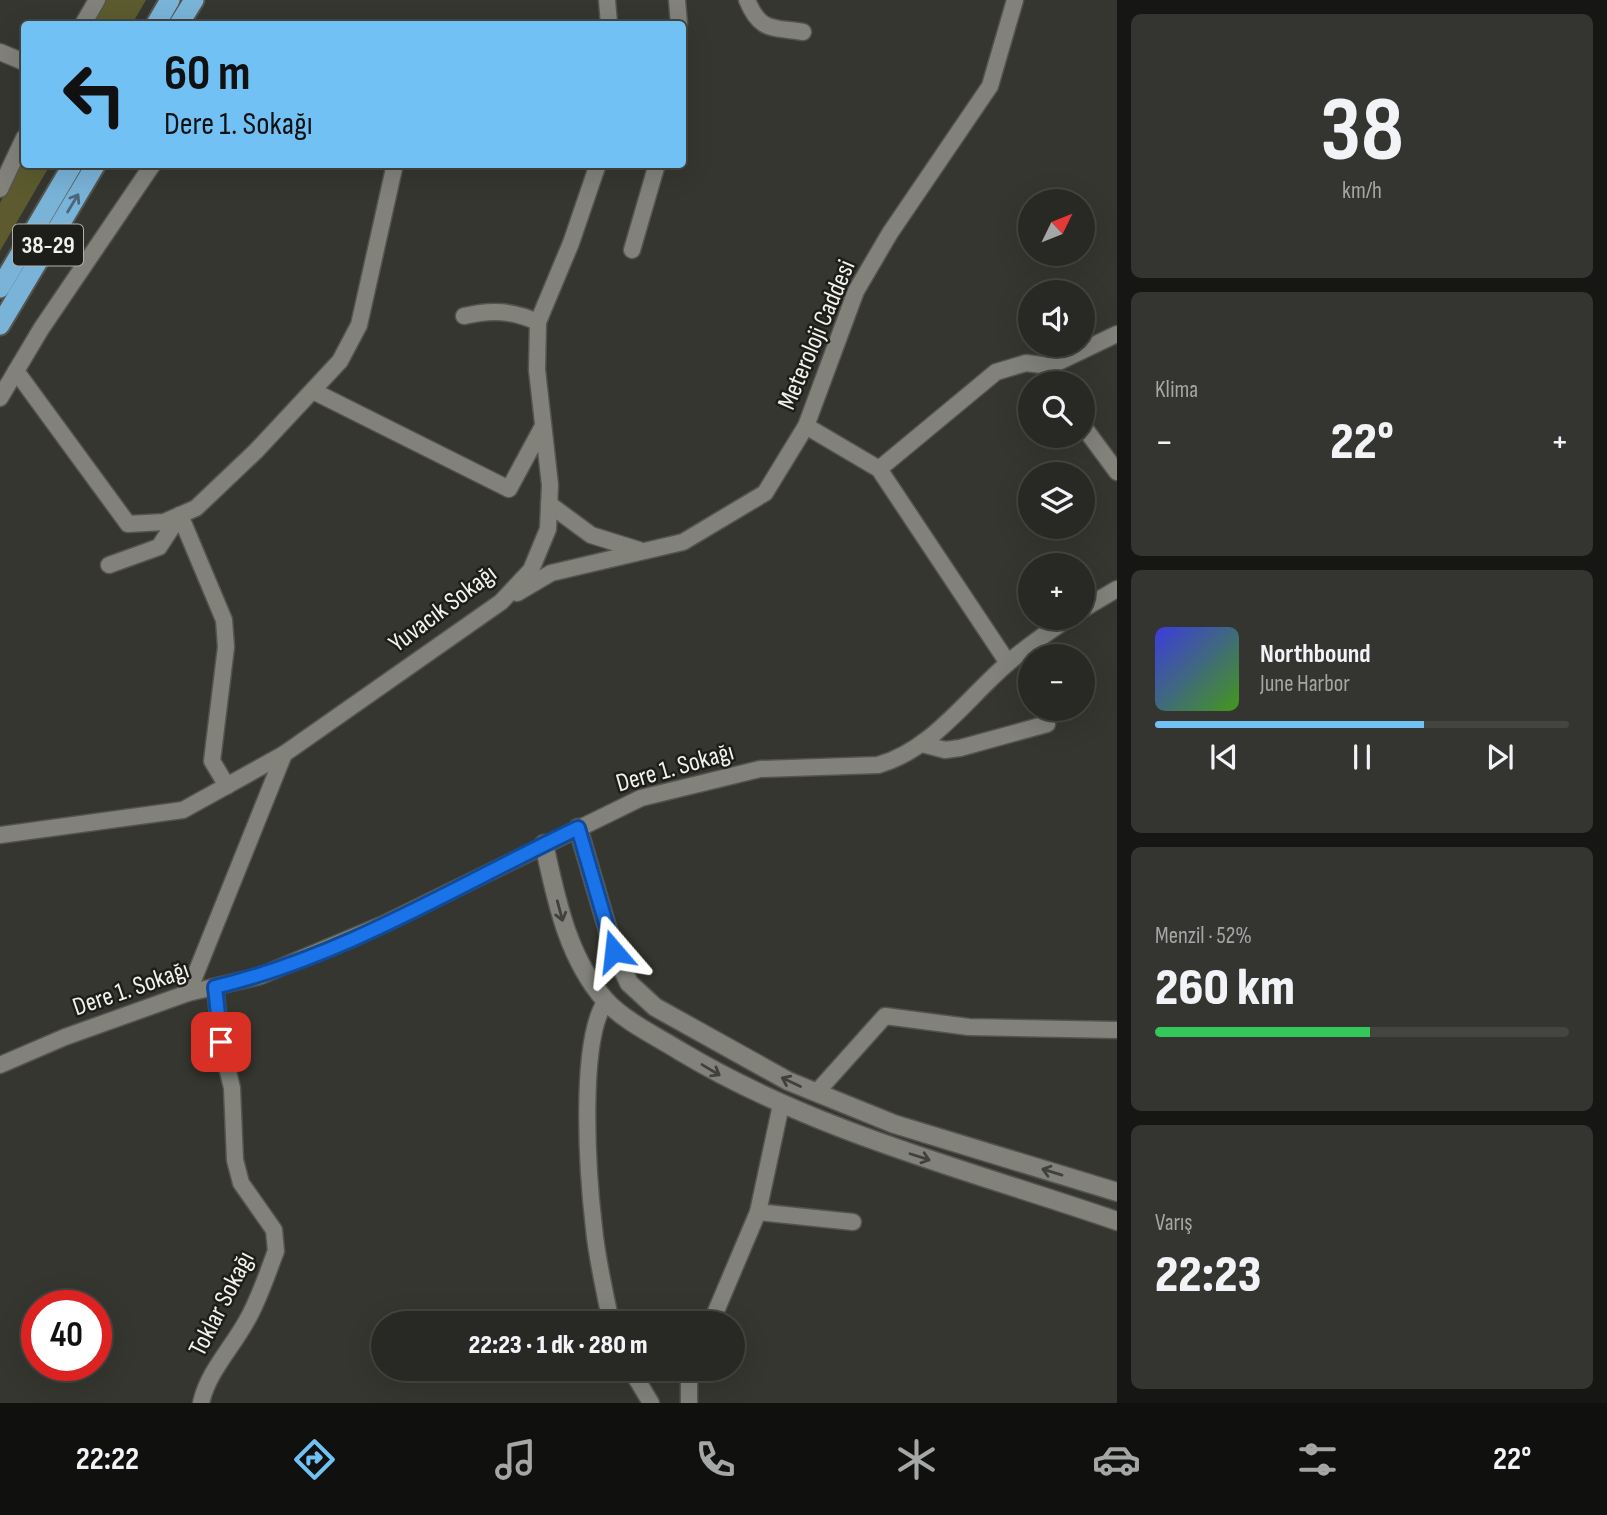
<!DOCTYPE html>
<html lang="tr">
<head>
<meta charset="utf-8">
<style>
	:root { --surface:#282824; --page:#343431; --text:#f1f3f6; --muted:#a5a6a6; --line:#444441; --accent:#71c1f5 }
	body { margin:0; font-family:"Sofia Sans Condensed",sans-serif; background:var(--page); color:var(--text); height:100vh; display:flex; flex-direction:column; font-size:26px; white-space:nowrap }
	* { box-sizing:border-box; margin:0 }
	p { font-size:23px; color:var(--muted) }
	.icon { flex:none; width:38px; height:38px; fill:none; stroke:currentColor; stroke-width:2; stroke-linecap:round; stroke-linejoin:round }
	.map { position:relative; flex:1; overflow:hidden }
	.sheet { display:flex; flex-direction:column; gap:14px; padding:14px; background:#161614; width:490px }
	.sheet>* { flex:none }
	.banner { position:absolute; left:21px; top:21px; width:665px; height:147px; border-radius:7px; box-shadow:0 7px 28px #0002,0 0 0 2px var(--line); background:#71c1f5; color:#111; overflow:hidden }
	.needle { width:46px; rotate:47deg }
	.buttons { position:absolute; left:1018px; top:189px; display:grid; gap:14px }
	.buttons a { display:grid; place-items:center; width:77px; height:77px; border-radius:50%; background:var(--surface); box-shadow:0 7px 28px #0002,0 0 0 2px var(--line); font-size:35px }
	.speed { position:absolute; left:21px; top:1290px; display:flex; gap:14px; font-size:35px; font-weight:700; text-align:center }
	.speed>* { display:grid; place-content:center; width:91px; height:91px; border-radius:50%; background:var(--surface); box-shadow:0 7px 28px #0002,0 0 0 2px var(--line); line-height:1 }
	.speed .limit { border:10px solid #d22; background:#fff; color:#111 }
	.pin { position:absolute; display:grid; place-items:center; width:60px; height:60px; color:#fff; margin:-30px; border-radius:14px; box-shadow:0 4px 10px #0006 }
	.me { position:absolute; width:77px; margin:-38px; rotate:343deg; stroke-linejoin:round; filter:drop-shadow(0 0 5px #0008) }
	.turn { display:flex; align-items:center; gap:24px; height:147px; padding:0 28px; font-size:32px }
	.turn .icon { width:91px; height:91px; stroke-width:2.5 }
	.turn b { display:block; font-size:49px; line-height:60px }
	.big { font-size:52px; font-weight:800; line-height:1.1 }
	.sheet .tile { flex:1; display:flex; flex-direction:column; justify-content:center; gap:10px; min-width:0; padding:0 24px; border-radius:10px; background:var(--page) }
	.sheet .dial { align-items:center; gap:0 }
	.dial b { font-size:91px; line-height:1 }
	.song { display:flex; align-items:center; gap:21px }
	.cover { width:84px; height:84px; border-radius:10px; background:linear-gradient(135deg,hsl(240 70% 55%),hsl(100 70% 35%)) }
	.played { height:7px; border-radius:4px; background:linear-gradient(90deg,var(--accent) 65%,var(--line) 65%) }
	.keys { display:flex; justify-content:space-around; direction:ltr }
	.heat { display:flex; justify-content:space-between; align-items:center; font-size:38px; direction:ltr }
	.charge { height:10px; border-radius:5px; background:linear-gradient(90deg,#34c759 52%,var(--line) 0) }
	.trip { position:absolute; left:371px; top:1311px; width:374px; height:70px; border-radius:35px; background:var(--surface); box-shadow:0 7px 28px #0002,0 0 0 2px var(--line); font-weight:800; line-height:70px; text-align:center }
	.dock { display:flex; height:112px; justify-content:space-around; align-items:center; background:#10100e; color:var(--muted) }
	.dock .icon { width:49px; height:49px }
	.dock .on { color:var(--accent) }
	.dock b { font-size:32px; color:var(--text) }
	main { display:flex; flex:1; min-height:0 }
	.map>svg:first-child { display:block }
	.green { fill:#5c5a2e }
	.lines { fill:none; stroke-linecap:round; stroke-linejoin:round }
	.minor-casing { stroke:#54544f; stroke-width:19 }
	.tertiary-casing { stroke:#54544f; stroke-width:21 }
	.trunk-casing { stroke:#54544f; stroke-width:23 }
	.minor { stroke:#82827b; stroke-width:16 }
	.tertiary { stroke:#82827b; stroke-width:18 }
	.trunk { stroke:#79b3d8; stroke-width:19 }
	.oneway { stroke:#4b6879 }
	.oneway2 { stroke:#40403c }
	.route-casing { stroke:#114b97; stroke-width:18 }
	.route { stroke:#1a73e8; stroke-width:12 }
	.labels { text-anchor:middle; dominant-baseline:central; stroke-width:5; stroke-linejoin:round; paint-order:stroke }
	.shield { fill:#1d1d1a; stroke:#b2b1ae; stroke-width:2 }
	.shield-label { font-size:24px; font-weight:bold; fill:#f2f1ed }
	.street-label { font-size:26px; fill:#f2f1ed; stroke:#1d1d1a }
</style>
</head>
<body>
<main>
<div class="map">
<svg width="1117" height="1403" viewBox="0 0 1117 1403">
	<rect width="100%" height="100%" fill="#363630"/>
	<!-- green -->
	<g class="green">
		<polygon points="102,0 146,0 132,24 90,24"/>
		<polygon points="24,155 24,164 50,165 0,251 0,203"/>
	</g>
	<g class="lines">
		<!-- minor casing -->
		<g class="minor-casing">
			<g id="minor">
				<polyline points="607,0 609,24"/>
				<polyline points="677,0 679,24"/>
				<path d="M 747,0 C 760,32 772,27 803,32"/>
				<polyline points="83,24 97,0"/>
				<polyline points="0,52 24,62"/>
				<polyline points="0,189 24,138"/>
				<polyline points="632,250 657,164"/>
				<path d="M 464,316 C 493,309 512,311 538,322"/>
				<polyline points="1050,366 1059,383"/>
				<polyline points="16,371 128,524 164,522 196,508 256,451 340,361 359,325 395,164"/>
				<polyline points="313,391 509,489 543,426"/>
				<polyline points="0,398 41,329 153,164"/>
				<polyline points="806,426 879,469 1008,663"/>
				<polyline points="1083,426 1117,472"/>
				<polyline points="879,469 996,372 1026,363 1050,366 1117,334"/>
				<polyline points="549,504 591,535 639,550"/>
				<polyline points="180,515 224,620 226,647 212,761 227,786"/>
				<polyline points="109,565 159,547 180,515"/>
				<polyline points="517,593 551,573 683,542 765,493 806,426 856,291 890,233 990,86 1015,0"/>
				<polyline points="1083,609 1117,589"/>
				<polyline points="922,744 945,750 960,748 1047,724"/>
				<polyline points="0,835 183,810 284,754 501,602 531,570 548,529 550,485 537,370 538,322 571,243 598,164"/>
				<polyline points="188,993 284,754"/>
				<path d="M 606,1001 C 578,1040 588,1178 594,1228 C 597,1260 605,1292 611,1323"/>
				<path d="M 0,1065 L 65,1037 L 188,993 L 260,976 L 384,924 L 641,798 L 760,769 L 878,765 C 932,750 967,698 1008,663 C 1027,646 1048,632 1069,618"/>
				<polyline points="816,1093 885,1016 969,1027 1117,1030"/>
				<polyline points="758,1212 853,1222"/>
				<polyline points="711,1323 758,1212 781,1105"/>
				<polyline points="630,1368 651,1403"/>
				<polyline points="672,1368 689,1376 692,1368"/>
				<polyline points="689,1376 689,1403"/>
				<path d="M 201,1403 C 208,1372 231,1349 246,1322 C 259,1300 267,1274 276,1251 L 274,1230 L 241,1183 L 235,1160 L 232,1088 L 221,1042 L 215,987"/>
			</g>
		</g>
		<!-- tertiary casing -->
		<g class="tertiary-casing">
			<g id="tertiary">
				<polyline points="578,828 614,951 629,983 655,1007 788,1081 894,1124 1117,1192"/>
				<path d="M 544,844 C 556,898 567,957 605,1000 C 624,1021 656,1036 680,1051 C 815,1132 969,1170 1117,1221"/>
			</g>
		</g>
		<!-- trunk casing -->
		<g class="trunk-casing">
			<g id="trunk">
				<polyline points="156,24 170,0"/>
				<polyline points="179,24 194,0"/>
				<polyline points="0,288 73,164"/>
				<polyline points="0,325 96,164"/>
			</g>
		</g>
		<!-- minor -->
		<use href="#minor" class="minor"/>
		<!-- tertiary -->
		<use href="#tertiary" class="tertiary"/>
		<!-- trunk -->
		<use href="#trunk" class="trunk"/>
	</g>
	<!-- one-way arrows -->
	<defs><path id="oneway-shaft" d="M-6 0H5M1.5-3L5.5 0L1.5 3" fill="none" stroke-width="1.6" stroke-linecap="round" stroke-linejoin="round" transform="scale(1.75)"/></defs>
	<use class="oneway" href="#oneway-shaft" transform="translate(73 203) rotate(-59)"/>
	<g class="oneway2">
		<use href="#oneway-shaft" transform="translate(560 911) rotate(75)"/>
		<use href="#oneway-shaft" transform="translate(711 1070) rotate(31)"/>
		<use href="#oneway-shaft" transform="translate(791 1082) rotate(-155)"/>
		<use href="#oneway-shaft" transform="translate(920 1157) rotate(18)"/>
		<use href="#oneway-shaft" transform="translate(1052 1172) rotate(-163)"/>
	</g>
	<g class="lines">
		<!-- route casing -->
		<g class="route-casing">
			<path id="route" d="M 221,1042 L 215,987 C 343,957 460,884 578,828 L 614,951"/>
		</g>
		<!-- route -->
		<use href="#route" class="route"/>
	</g>
	<g class="labels">
		<!-- shield labels -->
		<rect class="shield" x="13" y="224.5" width="70" height="41" rx="5"/>
		<g class="shield-label">
			<text x="48" y="245">38-29</text>
		</g>
		<!-- street labels -->
		<g class="street-label">
			<text transform="translate(817 335) rotate(-67)">Meteroloji Caddesi</text>
			<text transform="translate(443 609) rotate(-37)">Yuvacık Sokağı</text>
			<text transform="translate(675 768) rotate(-16)">Dere 1. Sokağı</text>
			<text transform="translate(131 989) rotate(-19)">Dere 1. Sokağı</text>
			<text transform="translate(222 1304) rotate(-63)">Toklar Sokağı</text>
		</g>
	</g>
</svg>
<div class="buttons">
<a><svg class="needle" viewBox="-14 -14 28 28"><path d="M0-13l5 13h-10z" fill="#e53935"/><path d="M0 13l5-13h-10z" fill="#a5a6a6"/></svg></a>
<a><svg class="icon" aria-label="sound" viewBox="0 0 24 24"><path d="M4 9h4l5-4v14l-5-4H4zM17 9q2 3 0 6"/></svg></a>
<a><svg class="icon" aria-label="search" viewBox="0 0 24 24"><circle cx="10" cy="10" r="6"/><path d="M15 15l6 6"/></svg></a>
<a><svg class="icon" aria-label="layers" viewBox="0 0 24 24"><path d="M12 4l9 5-9 5-9-5zM3 14l9 5 9-5"/></svg></a>
<a>+</a>
<a>−</a>
</div>
<div class="speed"><div class="limit">40</div></div>
<div class="pin" style="left:221px;top:1042px;background:#d93025"><svg class="icon" aria-label="arrive" viewBox="0 0 24 24"><path d="M6 21V4h12l-3 4 3 4H6"/></svg></div>
<svg class="me" style="left:614px;top:951px" viewBox="-20 -20 40 40"><path d="M0-17L14 15 0 8-14 15z" fill="#1a73e8" stroke="#fff" stroke-width="4"/></svg>
<div class="trip">22:23 · 1 dk · 280 m</div>
<div class="banner">
<div class="turn"><svg class="icon" aria-label="left" viewBox="0 0 24 24"><path d="M17 20v-9H6M10 6l-5 5 5 5"/></svg><div><b>60 m</b>Dere 1. Sokağı</div></div>
</div>
</div>
<section class="sheet">
<div class="tile dial"><b>38</b><p>km/h</p></div>
<div class="tile"><p>Klima</p>
<div class="heat"><a>−</a><b class="big">22°</b><a>+</a></div>
</div>
<div class="tile">
<div class="song"><i class="cover"></i><div><b>Northbound</b><p>June Harbor</p></div></div>
<div class="played"></div>
<div class="keys"><svg class="icon" aria-label="previous" viewBox="0 0 24 24"><path d="M18 5L8 12l10 7zM5 5v14"/></svg><svg class="icon" aria-label="pause" viewBox="0 0 24 24"><path d="M8 5v14M16 5v14"/></svg><svg class="icon" aria-label="next" viewBox="0 0 24 24"><path d="M6 5l10 7-10 7zM19 5v14"/></svg></div>
</div>
<div class="tile"><p>Menzil · 52%</p><b class="big">260 km</b><div class="charge"></div></div>
<div class="tile"><p>Varış</p><b class="big">22:23</b></div>
</section>
</main>
<nav class="dock">
<b>22:22</b>
<svg class="icon on" aria-label="directions" viewBox="0 0 24 24"><path d="M12 3l9 9-9 9-9-9zM9 14v-3h6M13 9l2 2-2 2"/></svg>
<svg class="icon" aria-label="music" viewBox="0 0 24 24"><path d="M9 18V5l10-2v13"/><circle cx="6" cy="18" r="3"/><circle cx="16" cy="16" r="3"/></svg>
<svg class="icon" aria-label="phone" viewBox="0 0 24 24"><path d="M5 4h4l2 5-3 2q2 4 5 5l2-3 5 2v4C11 20 4 13 5 4z"/></svg>
<svg class="icon" aria-label="climate" viewBox="0 0 24 24"><path d="M12 3v18M4 7l16 10M4 17L20 7"/></svg>
<svg class="icon" aria-label="car" viewBox="0 0 24 24"><path d="M5 17H2v-5l4-1 3-4h7l3 4 3 1v5h-3M9 17h6M6 11h13"/><circle cx="7" cy="17" r="2"/><circle cx="17" cy="17" r="2"/></svg>
<svg class="icon" aria-label="filters" viewBox="0 0 24 24"><path d="M4 7h16M4 17h16"/><circle cx="9" cy="7" r="2"/><circle cx="15" cy="17" r="2"/></svg>
<b>22°</b>
</nav>
</body>
</html>
